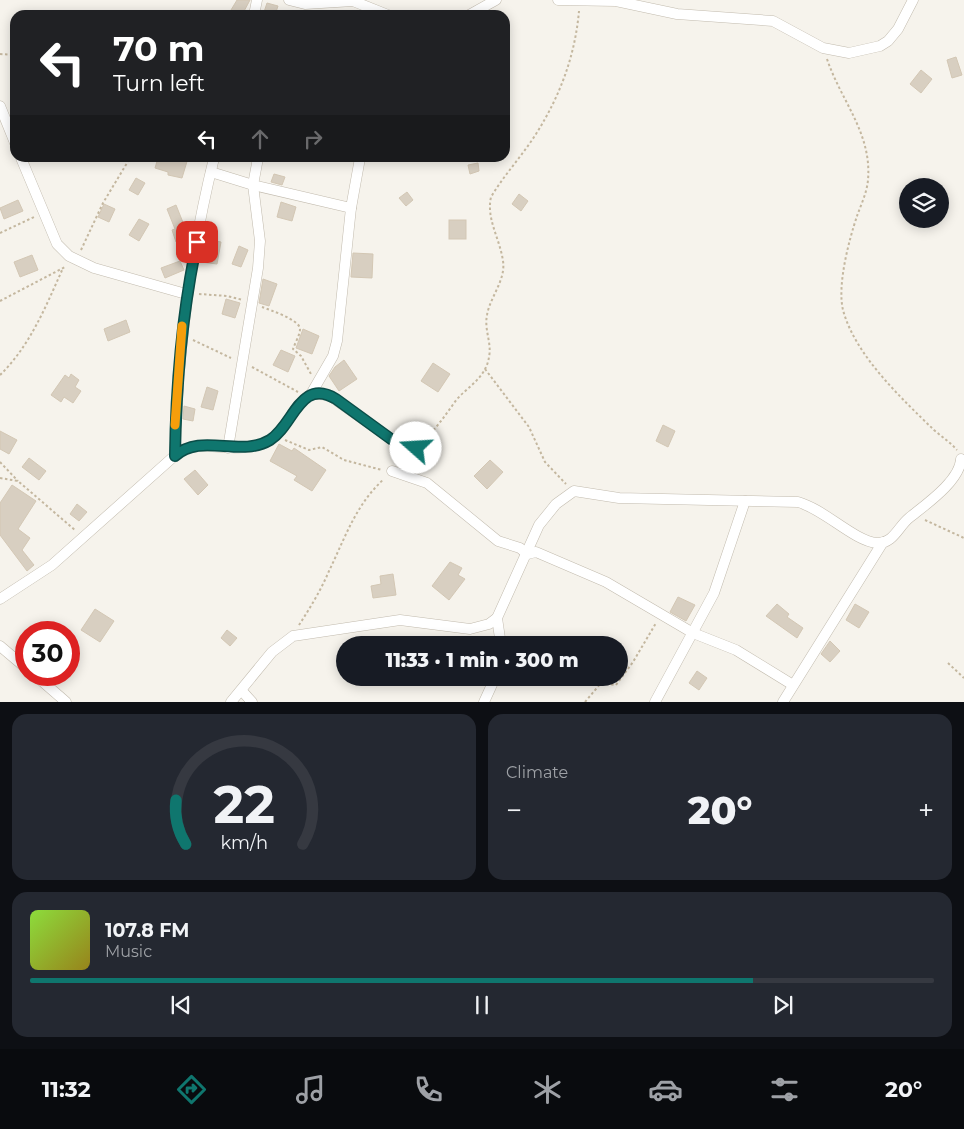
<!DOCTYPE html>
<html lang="en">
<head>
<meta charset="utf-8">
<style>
	:root { --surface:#171b24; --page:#242831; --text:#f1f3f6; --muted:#9ea1a6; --line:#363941; --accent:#0f766e }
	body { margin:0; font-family:Montserrat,sans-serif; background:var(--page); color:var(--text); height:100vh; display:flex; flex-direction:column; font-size:19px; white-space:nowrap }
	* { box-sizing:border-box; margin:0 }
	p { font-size:16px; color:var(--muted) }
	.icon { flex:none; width:28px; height:28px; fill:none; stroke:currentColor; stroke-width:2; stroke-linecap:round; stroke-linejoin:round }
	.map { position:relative; height:702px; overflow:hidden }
	.side { display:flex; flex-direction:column; gap:12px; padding:12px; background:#0d0f14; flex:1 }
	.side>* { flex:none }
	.banner { position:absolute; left:10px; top:10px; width:500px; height:152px; border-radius:15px; box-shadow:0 2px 12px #0003; background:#202124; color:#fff; overflow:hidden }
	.controls { position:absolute; left:899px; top:178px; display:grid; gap:10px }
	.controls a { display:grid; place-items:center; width:50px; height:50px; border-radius:50%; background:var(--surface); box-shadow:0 2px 12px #0003; font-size:25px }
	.speed { position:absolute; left:15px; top:621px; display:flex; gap:10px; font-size:25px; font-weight:700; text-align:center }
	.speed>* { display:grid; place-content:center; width:65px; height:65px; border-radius:50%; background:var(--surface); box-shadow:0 2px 12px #0003; line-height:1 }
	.speed .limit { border:8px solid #d22; background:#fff; color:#111 }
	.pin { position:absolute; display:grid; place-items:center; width:42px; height:42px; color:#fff; margin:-21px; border-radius:10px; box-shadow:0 2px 8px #0006 }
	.me { position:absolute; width:55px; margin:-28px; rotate:289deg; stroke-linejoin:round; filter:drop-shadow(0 0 4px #0008) }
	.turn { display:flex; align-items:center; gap:18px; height:105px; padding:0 20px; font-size:22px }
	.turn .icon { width:65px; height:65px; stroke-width:2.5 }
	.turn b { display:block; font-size:35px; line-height:42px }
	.lanes { display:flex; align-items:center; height:48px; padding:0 20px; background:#0003; justify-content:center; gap:25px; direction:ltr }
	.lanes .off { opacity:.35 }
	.big { font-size:38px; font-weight:800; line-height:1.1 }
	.side .card { flex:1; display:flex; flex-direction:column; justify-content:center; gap:8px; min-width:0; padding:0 18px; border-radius:15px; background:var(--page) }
	.side .dial { align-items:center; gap:0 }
	.dial svg { height:130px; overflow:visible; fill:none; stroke:var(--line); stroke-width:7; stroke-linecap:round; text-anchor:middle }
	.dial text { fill:var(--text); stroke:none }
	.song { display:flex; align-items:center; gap:15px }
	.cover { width:60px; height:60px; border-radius:8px; background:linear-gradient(135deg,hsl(90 70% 55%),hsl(50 70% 35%)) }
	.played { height:5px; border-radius:2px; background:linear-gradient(90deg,var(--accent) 80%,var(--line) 80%) }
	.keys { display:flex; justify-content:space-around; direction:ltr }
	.heat { display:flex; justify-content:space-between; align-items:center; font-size:28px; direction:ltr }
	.side .tiles { flex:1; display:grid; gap:12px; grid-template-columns:1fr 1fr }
	.card:last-child { grid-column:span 2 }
	.trip { position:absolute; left:336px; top:636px; width:292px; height:50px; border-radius:25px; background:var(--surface); box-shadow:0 2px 12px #0003; font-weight:800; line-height:50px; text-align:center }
	.tabs { display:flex; height:80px; justify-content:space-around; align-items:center; background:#090b0e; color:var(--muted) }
	.tabs .icon { width:35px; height:35px }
	.tabs .current { color:var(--accent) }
	.tabs b { font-size:22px; color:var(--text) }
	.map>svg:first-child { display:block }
	.building { fill:#d8cfc1; stroke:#d3c7b4 }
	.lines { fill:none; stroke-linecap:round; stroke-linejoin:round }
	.minor-casing { stroke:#c2bbae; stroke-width:11 }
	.path { stroke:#c4b79f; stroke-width:2; stroke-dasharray:2.5 2.5; stroke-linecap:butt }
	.minor { stroke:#fff; stroke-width:10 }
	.route-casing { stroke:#0a4d48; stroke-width:12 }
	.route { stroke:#0f766e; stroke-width:9 }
	.slow { stroke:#f59e0b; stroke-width:9 }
</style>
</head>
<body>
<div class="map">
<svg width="964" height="702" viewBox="0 0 964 702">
	<rect width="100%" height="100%" fill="#f6f3ec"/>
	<!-- building -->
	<g class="building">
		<polygon points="237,0 250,0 242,15 228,15"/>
		<polygon points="267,3 278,6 275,15 263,15"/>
		<polygon points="956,57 962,75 952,78 947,60"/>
		<polygon points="921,70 932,79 921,93 910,84"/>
		<polygon points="158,158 188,158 182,178 168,175 168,172 155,168"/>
		<polygon points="478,163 479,171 470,174 468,165"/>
		<polygon points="274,174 285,177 282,185 271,182"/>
		<polygon points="136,178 145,183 138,195 129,190"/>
		<polygon points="407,192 413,200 406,206 399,198"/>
		<polygon points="519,194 528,201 521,211 512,204"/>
		<polygon points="18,200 23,211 4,219 0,208"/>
		<polygon points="281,202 296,207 292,221 277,217"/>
		<polygon points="104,204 115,209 109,222 98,217"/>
		<polygon points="176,205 184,225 193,222 190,237 176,242 172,230 175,229 167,209"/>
		<polygon points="139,219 149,224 139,241 129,235"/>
		<rect x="449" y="220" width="17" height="19"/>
		<polygon points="205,239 221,242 217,264 201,262"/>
		<polygon points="239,246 248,250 241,267 232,264"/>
		<polygon points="353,253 373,254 372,278 351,277"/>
		<polygon points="32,255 38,270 20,277 14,262"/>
		<polygon points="180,261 184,270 165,278 161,268"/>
		<polygon points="263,279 277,284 269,306 259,303"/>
		<polygon points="226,299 240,303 235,318 222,314"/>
		<polygon points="126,320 130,332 108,341 104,329"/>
		<polygon points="303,329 319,336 312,354 296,348"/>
		<polygon points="281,350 295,356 288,372 273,365"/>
		<polygon points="344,360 357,379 339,391 329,376 335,367"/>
		<polygon points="433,363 450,374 438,392 421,381"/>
		<polygon points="71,374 79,380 75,387 81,391 73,403 64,397 61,402 51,395 65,375 69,378"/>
		<polygon points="207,387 218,391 213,410 201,407"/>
		<polygon points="184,406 195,409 193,421 183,419"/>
		<polygon points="663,425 675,431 668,447 656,441"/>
		<polygon points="0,431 17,440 9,454 0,449"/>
		<polygon points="279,444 292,451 294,448 326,470 312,491 294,480 297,476 270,461"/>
		<polygon points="29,458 46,471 39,480 22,467"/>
		<polygon points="490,460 503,472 487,489 474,476"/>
		<polygon points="195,470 208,485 198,495 184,479"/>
		<polygon points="12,485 36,501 18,529 30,538 22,550 34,565 27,571 0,535 0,503"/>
		<polygon points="77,504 87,512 79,521 70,514"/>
		<polygon points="450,562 462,568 458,575 465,579 449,600 432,586"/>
		<polygon points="393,574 396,595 373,598 371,586 381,584 380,576"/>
		<polygon points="678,597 695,605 686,621 670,612"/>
		<polygon points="777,604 789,614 787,617 803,628 797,638 766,616"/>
		<polygon points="855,604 869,612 859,628 846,620"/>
		<polygon points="95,609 114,621 100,642 81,630"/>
		<polygon points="227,630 237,638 230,646 221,638"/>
		<polygon points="830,641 840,651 830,662 821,654"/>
		<polygon points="697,671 707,678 699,690 689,683"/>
	</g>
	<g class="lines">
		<!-- minor casing -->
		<g class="minor-casing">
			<g id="minor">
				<polyline points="289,0 305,4 353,1 388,15"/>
				<polyline points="558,0 616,1 677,14 773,21 823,48 849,53 880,46 888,41 898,29 913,0"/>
				<polyline points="254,15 257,0"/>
				<polyline points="469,15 496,0"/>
				<polyline points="0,106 15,143"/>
				<polyline points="21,158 57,244 69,256 94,268 186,294"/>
				<polyline points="211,172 253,185 351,208"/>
				<polyline points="311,394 333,356 337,341 351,208 360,158"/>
				<polyline points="228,448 258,268 260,241 253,185 258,158"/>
				<path d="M 175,456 C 177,354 190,256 214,158"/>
				<polyline points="392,471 427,483 498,541 520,548 527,554"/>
				<polyline points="527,554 536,552 606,582 693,633 736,650 793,685"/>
				<path d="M 0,599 L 52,565 L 180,451 C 207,439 236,455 264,443 C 287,433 291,406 311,394 L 329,395 L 391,439 L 416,448"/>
				<polyline points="497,618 501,645"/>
				<polyline points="0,646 26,668"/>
				<polyline points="35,675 66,702"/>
				<polyline points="242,691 252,702"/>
				<path d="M 231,702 L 272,652 L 293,636 L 400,620 L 470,629 L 489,624 L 497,618 L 539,525 L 556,504 L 574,491 L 619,498 L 798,502 C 824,509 854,541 877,543 C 893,544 898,527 909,518 C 925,505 960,481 961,459"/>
				<polyline points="484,702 495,678"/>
				<polyline points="655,702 714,593 745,501"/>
				<polyline points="783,702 883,542"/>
			</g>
		</g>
		<!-- path -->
		<g class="path">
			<polyline points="0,54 15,55"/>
			<path d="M 827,59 C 841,101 872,133 868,180 C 867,192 861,205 857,216 C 849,240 837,285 843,310 C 855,355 901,398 934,430 C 942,437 950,442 957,450"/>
			<polyline points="0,233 34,217"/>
			<polyline points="81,250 103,203 130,158"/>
			<polyline points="199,294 227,296 243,300"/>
			<polyline points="0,301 65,267"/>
			<path d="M 262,307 C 270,310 300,320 300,329 C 300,335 295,343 293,349 L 301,356 L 311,374"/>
			<polyline points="193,340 231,358"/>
			<polyline points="252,367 298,392"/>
			<polyline points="485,369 529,427 545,462 566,484"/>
			<path d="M 0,375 C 30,346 46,306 63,268"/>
			<polyline points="285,440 309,450 322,447 344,460 382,470"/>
			<path d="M 423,441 C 437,428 446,414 457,399 C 469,386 486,377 489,357 C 492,343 484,330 487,315 C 490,297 506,280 503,261 C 500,239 486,219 491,197 C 504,175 522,156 536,134 C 560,96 575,56 579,11"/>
			<polyline points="0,462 18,481"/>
			<polyline points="400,464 407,456"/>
			<polyline points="0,478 18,481 76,531"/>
			<polyline points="925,520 964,538"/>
			<path d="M 299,625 C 310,608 321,590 329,571 C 345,538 356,504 384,479"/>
			<polyline points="948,663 964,678"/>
			<polyline points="585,702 601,683 616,685 633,662 656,623"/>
		</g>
		<!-- minor -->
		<use href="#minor" class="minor"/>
	</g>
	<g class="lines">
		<!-- route casing -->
		<g class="route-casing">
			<path id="route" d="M 197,242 C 182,313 176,383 175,456 C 201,432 240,458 270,440 C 294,425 300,377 336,399 L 391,439 L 416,448"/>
		</g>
		<!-- route -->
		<use href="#route" class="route"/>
		<!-- slow -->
		<polyline class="slow" points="175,425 182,326"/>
	</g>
</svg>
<div class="controls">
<a><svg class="icon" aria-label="layers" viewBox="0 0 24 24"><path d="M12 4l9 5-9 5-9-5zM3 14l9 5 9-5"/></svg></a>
</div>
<div class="speed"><div class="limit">30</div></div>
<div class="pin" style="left:197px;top:242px;background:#d93025"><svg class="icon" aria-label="arrive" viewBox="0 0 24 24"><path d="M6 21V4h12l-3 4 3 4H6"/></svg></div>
<svg class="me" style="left:416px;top:448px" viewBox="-20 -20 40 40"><circle r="19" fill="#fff"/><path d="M0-13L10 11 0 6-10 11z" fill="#0f766e"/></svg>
<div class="trip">11:33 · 1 min · 300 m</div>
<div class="banner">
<div class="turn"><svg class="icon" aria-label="left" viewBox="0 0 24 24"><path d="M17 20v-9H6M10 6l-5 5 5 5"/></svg><div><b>70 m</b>Turn left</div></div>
<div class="lanes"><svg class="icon" aria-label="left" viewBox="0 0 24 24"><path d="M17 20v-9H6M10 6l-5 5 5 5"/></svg><svg class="icon off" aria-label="ahead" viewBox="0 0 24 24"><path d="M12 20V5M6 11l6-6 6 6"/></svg><svg class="icon off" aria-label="right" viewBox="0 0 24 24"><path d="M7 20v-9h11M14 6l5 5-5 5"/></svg></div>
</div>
</div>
<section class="side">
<div class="tiles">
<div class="card dial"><svg viewBox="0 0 100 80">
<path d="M14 69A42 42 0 1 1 86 69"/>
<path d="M14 69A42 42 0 0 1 8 42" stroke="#0f766e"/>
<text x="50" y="56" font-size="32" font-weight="700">22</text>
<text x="50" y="72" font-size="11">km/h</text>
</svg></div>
<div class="card"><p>Climate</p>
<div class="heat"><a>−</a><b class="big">20°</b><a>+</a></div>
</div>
<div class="card">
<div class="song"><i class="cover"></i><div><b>107.8 FM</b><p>Music</p></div></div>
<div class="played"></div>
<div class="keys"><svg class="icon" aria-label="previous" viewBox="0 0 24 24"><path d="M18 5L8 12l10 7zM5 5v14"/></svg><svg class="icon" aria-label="pause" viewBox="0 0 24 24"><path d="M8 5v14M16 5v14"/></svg><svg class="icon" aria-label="next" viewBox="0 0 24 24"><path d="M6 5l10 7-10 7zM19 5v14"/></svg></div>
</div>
</div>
</section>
<nav class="tabs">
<b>11:32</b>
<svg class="icon current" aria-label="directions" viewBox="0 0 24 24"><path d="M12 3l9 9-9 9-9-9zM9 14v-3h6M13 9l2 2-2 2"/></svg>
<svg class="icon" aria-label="music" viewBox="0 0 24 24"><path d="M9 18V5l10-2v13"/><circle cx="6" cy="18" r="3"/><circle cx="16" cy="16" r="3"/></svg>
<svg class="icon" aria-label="phone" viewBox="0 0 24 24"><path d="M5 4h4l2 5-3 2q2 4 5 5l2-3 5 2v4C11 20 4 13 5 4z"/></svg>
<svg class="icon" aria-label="climate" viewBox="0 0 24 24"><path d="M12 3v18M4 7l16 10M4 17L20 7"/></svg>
<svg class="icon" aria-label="car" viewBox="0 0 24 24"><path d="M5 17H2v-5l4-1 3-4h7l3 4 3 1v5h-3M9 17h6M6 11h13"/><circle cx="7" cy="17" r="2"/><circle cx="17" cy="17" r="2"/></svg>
<svg class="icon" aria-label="filters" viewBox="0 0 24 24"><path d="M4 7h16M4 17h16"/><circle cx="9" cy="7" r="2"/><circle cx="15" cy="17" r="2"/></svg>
<b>20°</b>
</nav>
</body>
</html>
